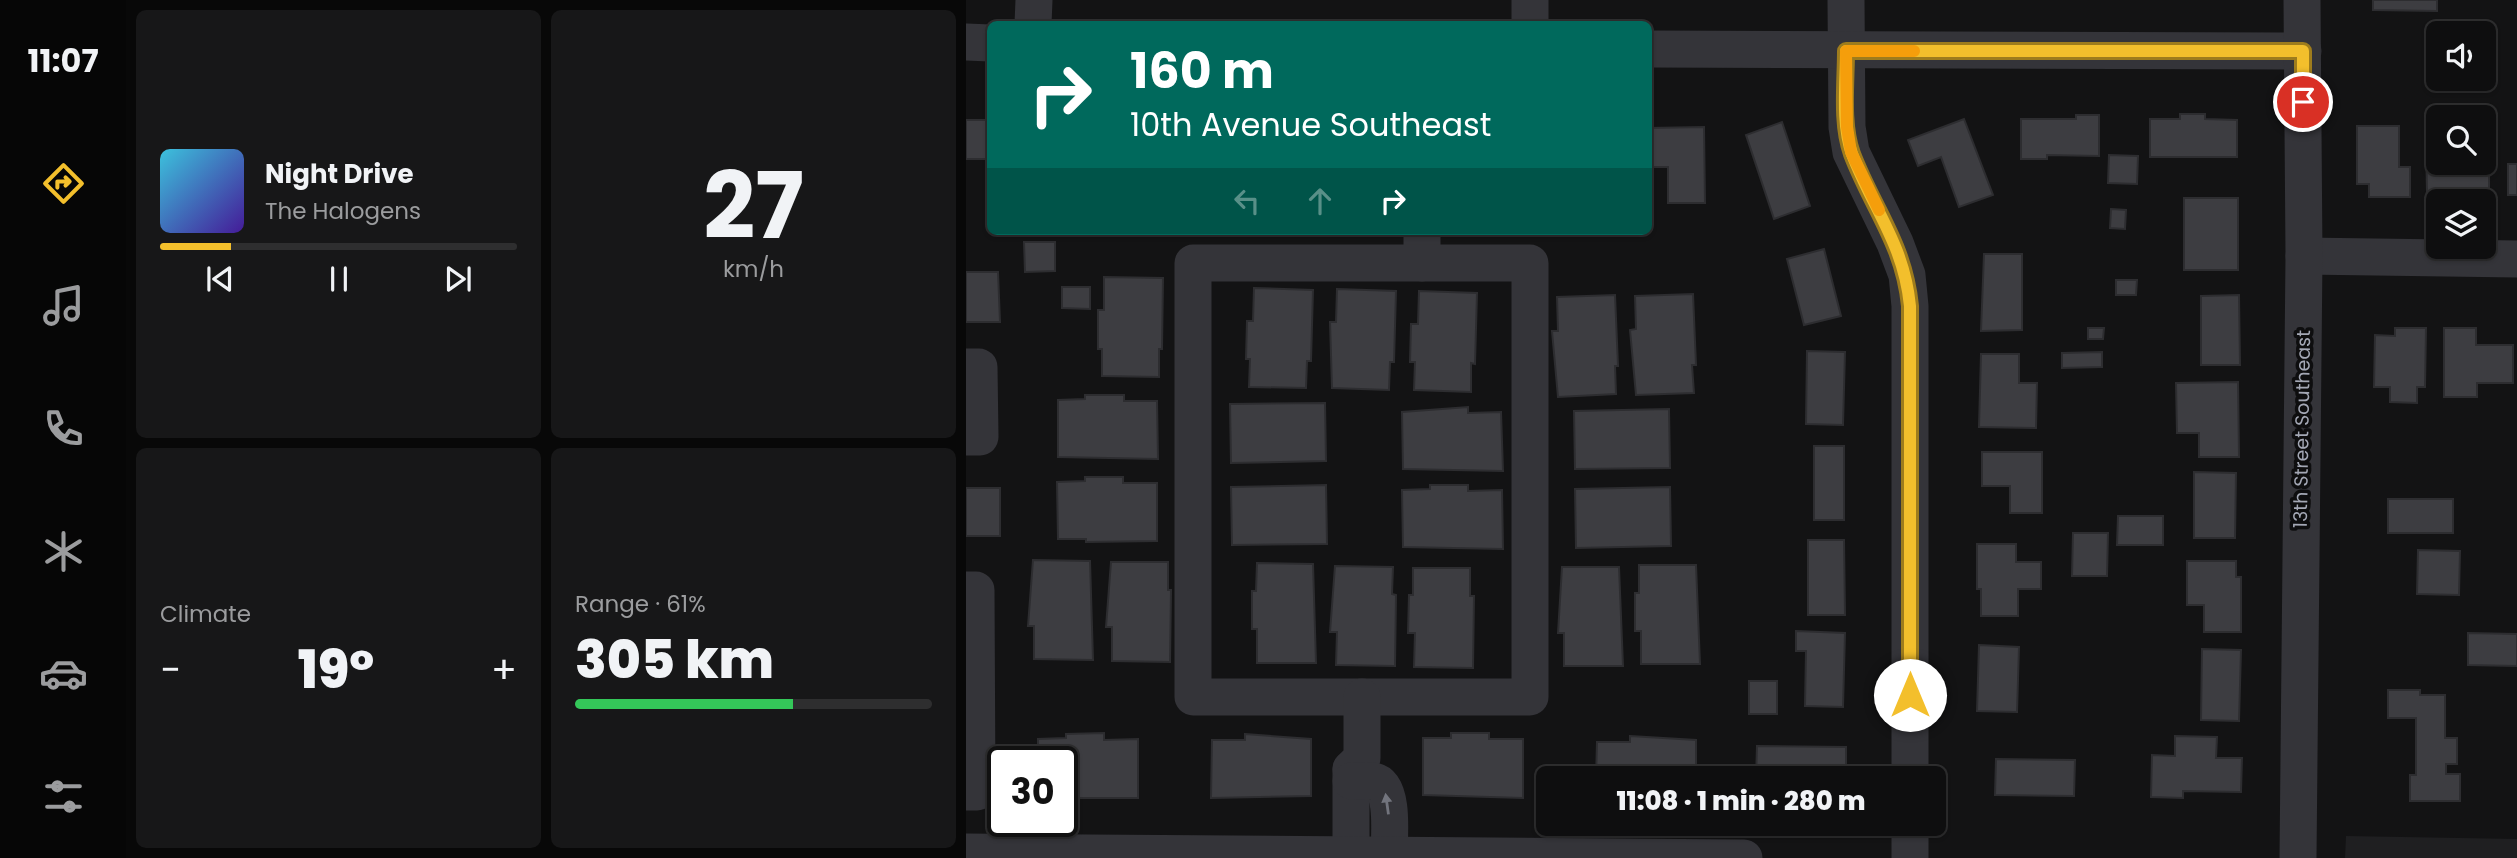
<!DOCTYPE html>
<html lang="en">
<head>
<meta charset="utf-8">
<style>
	:root { --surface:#0e0e0f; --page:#171718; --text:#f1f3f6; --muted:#9b9c9e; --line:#2e2e2f; --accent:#f3bf2c }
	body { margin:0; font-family:Poppins,sans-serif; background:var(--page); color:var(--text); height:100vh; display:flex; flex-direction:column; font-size:26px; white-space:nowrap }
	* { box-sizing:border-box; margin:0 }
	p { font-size:23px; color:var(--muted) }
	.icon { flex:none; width:38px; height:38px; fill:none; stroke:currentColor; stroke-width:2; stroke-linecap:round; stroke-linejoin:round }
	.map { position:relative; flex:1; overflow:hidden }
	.drawer { display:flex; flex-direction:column; gap:10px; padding:10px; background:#080808; width:840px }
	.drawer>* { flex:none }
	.guide { position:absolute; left:21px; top:21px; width:665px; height:214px; border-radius:10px; box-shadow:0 2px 5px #0004,0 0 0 2px var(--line); background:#00695c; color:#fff; overflow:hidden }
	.tools { position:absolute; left:1460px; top:21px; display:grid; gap:14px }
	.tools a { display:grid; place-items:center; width:70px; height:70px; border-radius:10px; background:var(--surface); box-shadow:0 2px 5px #0004,0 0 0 2px var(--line); font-size:35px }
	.speed { position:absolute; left:21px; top:746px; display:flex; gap:14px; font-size:35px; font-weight:700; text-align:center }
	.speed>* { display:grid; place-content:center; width:91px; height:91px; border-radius:50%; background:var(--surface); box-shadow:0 2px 5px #0004,0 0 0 2px var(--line); line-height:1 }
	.speed .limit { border:4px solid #111; border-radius:10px; background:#fff; color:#111 }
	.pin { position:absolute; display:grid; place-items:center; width:60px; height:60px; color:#fff; margin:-30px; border:4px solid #fff; border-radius:50%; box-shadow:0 2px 7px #0007 }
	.me { position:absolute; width:77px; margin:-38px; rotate:0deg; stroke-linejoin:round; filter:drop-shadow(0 0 5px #0008) }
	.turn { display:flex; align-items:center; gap:24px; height:147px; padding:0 28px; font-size:32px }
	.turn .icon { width:91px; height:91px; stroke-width:2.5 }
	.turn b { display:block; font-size:49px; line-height:60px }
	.lanes { display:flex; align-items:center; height:66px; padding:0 28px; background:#0003; justify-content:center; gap:35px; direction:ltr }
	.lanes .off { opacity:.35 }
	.big { font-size:52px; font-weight:800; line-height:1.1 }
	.drawer .card { flex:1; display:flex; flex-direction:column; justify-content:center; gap:10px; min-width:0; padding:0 24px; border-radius:10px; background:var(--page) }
	.drawer .dial { align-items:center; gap:0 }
	.dial b { font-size:91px; line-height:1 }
	.song { display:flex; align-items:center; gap:21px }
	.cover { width:84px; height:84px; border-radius:10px; background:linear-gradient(135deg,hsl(190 70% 55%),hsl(260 70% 35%)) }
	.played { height:7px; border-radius:4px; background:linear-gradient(90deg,var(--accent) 20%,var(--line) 20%) }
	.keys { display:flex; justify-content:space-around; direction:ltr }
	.heat { display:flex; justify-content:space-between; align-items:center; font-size:38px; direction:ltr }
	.charge { height:10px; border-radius:5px; background:linear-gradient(90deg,#34c759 61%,var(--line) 0) }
	.drawer .tiles { flex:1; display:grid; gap:10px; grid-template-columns:repeat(2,1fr) }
	.trip { position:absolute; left:570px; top:766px; width:410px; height:70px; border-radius:10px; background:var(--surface); box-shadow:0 2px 5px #0004,0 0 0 2px var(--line); font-weight:800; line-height:70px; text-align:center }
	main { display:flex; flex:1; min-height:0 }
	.tabs { display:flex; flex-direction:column; width:126px; justify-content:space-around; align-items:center; background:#060606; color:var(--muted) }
	.tabs .icon { width:49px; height:49px }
	.tabs .current { color:var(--accent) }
	.tabs b { font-size:32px; color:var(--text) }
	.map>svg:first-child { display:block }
	.built { fill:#1f1f21 }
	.building { fill:#3d3d41; stroke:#2d2d30; stroke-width:2 }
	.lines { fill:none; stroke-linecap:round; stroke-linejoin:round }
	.minor { stroke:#343439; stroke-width:37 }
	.oneway { fill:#72747d }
	.route-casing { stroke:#9e7c1d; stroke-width:18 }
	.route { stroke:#f3bf2c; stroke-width:12 }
	.slow { stroke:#f59e0b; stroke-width:12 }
	.labels { text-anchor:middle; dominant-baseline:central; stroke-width:7; stroke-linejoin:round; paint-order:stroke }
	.street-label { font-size:19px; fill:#a4a8b5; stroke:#0e0e0f }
</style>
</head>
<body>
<main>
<nav class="tabs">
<b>11:07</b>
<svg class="icon current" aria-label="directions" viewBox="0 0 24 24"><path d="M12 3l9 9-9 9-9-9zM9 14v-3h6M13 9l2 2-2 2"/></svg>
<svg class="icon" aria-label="music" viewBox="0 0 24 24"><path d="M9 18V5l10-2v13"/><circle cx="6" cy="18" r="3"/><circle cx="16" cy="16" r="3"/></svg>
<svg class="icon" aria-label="phone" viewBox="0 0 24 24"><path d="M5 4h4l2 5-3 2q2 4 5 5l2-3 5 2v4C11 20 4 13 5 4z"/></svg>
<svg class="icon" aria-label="climate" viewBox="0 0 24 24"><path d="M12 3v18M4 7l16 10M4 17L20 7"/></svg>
<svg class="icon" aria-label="car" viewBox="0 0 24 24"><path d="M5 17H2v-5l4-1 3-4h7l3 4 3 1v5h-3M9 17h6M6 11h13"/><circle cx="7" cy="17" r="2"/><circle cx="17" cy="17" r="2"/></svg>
<svg class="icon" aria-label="filters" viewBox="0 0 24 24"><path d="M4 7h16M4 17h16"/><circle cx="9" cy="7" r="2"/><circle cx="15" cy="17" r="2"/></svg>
</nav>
<section class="drawer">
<div class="tiles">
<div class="card">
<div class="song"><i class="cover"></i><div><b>Night Drive</b><p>The Halogens</p></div></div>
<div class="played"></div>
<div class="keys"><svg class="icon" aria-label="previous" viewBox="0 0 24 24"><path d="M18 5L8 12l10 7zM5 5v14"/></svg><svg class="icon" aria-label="pause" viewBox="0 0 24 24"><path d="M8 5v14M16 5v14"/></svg><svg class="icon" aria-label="next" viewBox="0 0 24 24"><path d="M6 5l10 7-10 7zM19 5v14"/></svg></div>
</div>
<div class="card dial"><b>27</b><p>km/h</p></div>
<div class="card"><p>Climate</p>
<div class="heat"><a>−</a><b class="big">19°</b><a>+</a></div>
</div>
<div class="card"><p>Range · 61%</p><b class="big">305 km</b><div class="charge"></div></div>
</div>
</section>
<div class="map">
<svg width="1551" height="858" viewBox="0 0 1551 858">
	<rect width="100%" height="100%" fill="#131314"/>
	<!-- built -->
	<polygon class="built" points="1380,836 1551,839 1551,858 1379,858"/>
	<!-- building -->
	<g class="building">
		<polygon points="1407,0 1471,0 1471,11 1407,10"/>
		<polygon points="1214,114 1239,114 1239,119 1271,120 1271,157 1184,157 1184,119 1214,119"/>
		<polygon points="1110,115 1133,115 1133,156 1081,155 1081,159 1055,159 1055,119 1110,119"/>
		<polygon points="998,119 1027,195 993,207 975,157 952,166 942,140"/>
		<rect x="0" y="120" width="23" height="39"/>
		<polygon points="816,122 844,206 808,219 780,135"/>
		<polygon points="1391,126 1433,126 1433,167 1444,167 1444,197 1403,197 1403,184 1391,184"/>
		<polygon points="738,127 739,203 702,203 702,167 683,167 682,172 682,128"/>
		<polygon points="1472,139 1472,163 1523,163 1523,198 1476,198 1476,192 1461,192 1460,140"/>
		<polygon points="1143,155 1172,156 1171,184 1142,183"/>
		<rect x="1542" y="164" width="9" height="31"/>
		<rect x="1218" y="198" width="54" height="72"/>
		<polygon points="1145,209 1160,210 1159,229 1144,228"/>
		<polygon points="58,242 89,242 89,271 59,272"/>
		<polygon points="858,249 875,316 838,325 821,259"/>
		<polygon points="1018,254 1056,254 1056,330 1015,331"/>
		<polygon points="0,272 32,272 34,322 0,322"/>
		<polygon points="138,277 197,278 196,349 193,349 193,377 136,376 136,349 132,349 132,310 138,310"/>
		<polygon points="1150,280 1171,280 1170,295 1150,295"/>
		<polygon points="96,287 124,287 124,309 96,308"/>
		<polygon points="288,288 347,290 345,361 341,361 340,388 283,387 284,359 280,359 281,321 287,321"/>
		<polygon points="371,289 430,291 428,362 424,362 423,390 366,388 364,322 370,322"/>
		<polygon points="453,291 511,293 509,364 505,363 505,392 448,390 449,362 444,362 445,324 452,324"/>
		<polygon points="727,294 730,365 726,365 728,393 670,395 664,330 670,329 669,296"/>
		<polygon points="649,295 652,366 649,366 650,394 592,397 586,331 592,331 591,297"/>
		<polygon points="1273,295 1274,365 1235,365 1235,296"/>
		<polygon points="1122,328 1138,328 1137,339 1122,339"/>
		<polygon points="1429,328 1460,328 1459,387 1451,387 1451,403 1424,402 1424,387 1408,387 1409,335 1429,336"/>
		<polygon points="1478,328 1510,328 1510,345 1547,345 1547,383 1511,383 1511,397 1478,397"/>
		<polygon points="841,351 879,352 877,425 840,424"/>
		<polygon points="1136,352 1136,367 1096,368 1096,353"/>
		<polygon points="1015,354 1053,354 1053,383 1071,383 1070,428 1013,427"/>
		<polygon points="1272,382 1273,457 1233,457 1233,433 1211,433 1210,383"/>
		<polygon points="119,395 158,395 158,401 191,401 192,459 92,457 92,400 119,399"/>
		<polygon points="359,403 360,461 265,463 264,404"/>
		<polygon points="502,407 502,413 535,412 537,471 437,469 436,412"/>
		<polygon points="703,409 704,468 609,469 608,411"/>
		<rect x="848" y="446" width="30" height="74"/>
		<polygon points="1016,452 1076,452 1076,513 1044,513 1044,486 1016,486"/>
		<polygon points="1228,472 1270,473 1269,538 1228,538"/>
		<polygon points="119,477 157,477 157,483 191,483 191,541 120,542 120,539 92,539 91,482 119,481"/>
		<polygon points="360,485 361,544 266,545 265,487"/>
		<polygon points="464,485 502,485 502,491 536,490 537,549 437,547 436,490 464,489"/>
		<polygon points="704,487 705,546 610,548 609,489"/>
		<rect x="0" y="488" width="34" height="48"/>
		<rect x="1422" y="499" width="65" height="34"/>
		<polygon points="1152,516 1197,516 1197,545 1151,545"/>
		<polygon points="1107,533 1142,533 1141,576 1106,576"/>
		<polygon points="842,540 878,540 879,615 842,615"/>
		<polygon points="1011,544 1050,544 1050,562 1075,562 1075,589 1052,589 1052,616 1015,616 1015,589 1011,589"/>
		<polygon points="1452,550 1494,551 1493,595 1451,594"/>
		<polygon points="67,560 124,561 127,660 68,659 68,626 62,626"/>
		<polygon points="1221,561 1270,561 1270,577 1275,577 1275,632 1238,632 1238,605 1221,605"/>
		<polygon points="145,562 202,562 202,590 205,590 204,662 146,661 146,627 140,627"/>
		<polygon points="291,563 347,564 350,663 291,663 291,629 286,629 286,591 290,591"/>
		<polygon points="673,565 730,565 734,664 675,664 675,631 669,631 669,593 673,593"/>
		<polygon points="369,566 427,567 426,594 430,595 429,666 370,665 371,632 364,632"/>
		<polygon points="596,567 653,567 657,666 598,666 598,633 592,633"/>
		<polygon points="447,568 504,568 504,596 508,596 507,668 448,667 449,633 442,633 443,595 447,595"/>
		<polygon points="830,631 879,633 877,707 839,706 840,651 830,651"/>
		<polygon points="1502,633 1551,634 1551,666 1502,665"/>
		<polygon points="1013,645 1053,647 1051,712 1011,711"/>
		<polygon points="1236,649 1275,650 1273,721 1235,720"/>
		<rect x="783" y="681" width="28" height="33"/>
		<polygon points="1422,690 1454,690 1454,695 1479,695 1479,738 1491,738 1491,764 1480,764 1480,774 1494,774 1494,801 1444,801 1444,775 1450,775 1450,718 1422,718"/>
		<polygon points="138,733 138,740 172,739 172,798 100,798 100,795 96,795 96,761 72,761 72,739 100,738 100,734"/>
		<polygon points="485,733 523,733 523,739 557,739 557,798 457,795 457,738 485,738"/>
		<polygon points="279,734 345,739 345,796 245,798 246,740 279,740"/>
		<polygon points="664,736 730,740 730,779 630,779 631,742 664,742"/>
		<polygon points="1209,736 1251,737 1250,758 1276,758 1275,792 1217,791 1217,798 1185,797 1186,755 1209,756"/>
		<polygon points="791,746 880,747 880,779 790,779"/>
		<polygon points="1030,759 1109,760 1108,796 1029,795"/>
	</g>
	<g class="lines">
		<!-- minor -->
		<g class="minor">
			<polyline points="564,0 564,24"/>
			<polyline points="880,0 881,127 885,152 929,243 941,275 944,306 944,779"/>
			<polyline points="67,24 68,0"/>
			<polyline points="0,42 24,43"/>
			<polyline points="682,49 1337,51"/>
			<polyline points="456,231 456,263"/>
			<polyline points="1338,256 1551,259"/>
			<rect x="227" y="263" width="337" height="434"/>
			<polyline points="0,367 13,367 14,437 0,437"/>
			<polyline points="0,590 10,590 11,792 0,792"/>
			<polyline points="385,769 385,855"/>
			<polyline points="385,769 396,758 396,697"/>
			<path d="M 385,781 C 392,781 401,780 408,781 C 429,786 423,838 423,855"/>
			<polyline points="0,852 778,858"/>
			<polyline points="944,858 944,824"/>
			<polyline points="1332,858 1338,256 1336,0"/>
		</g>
	</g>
	<!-- one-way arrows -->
	<defs><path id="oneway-solid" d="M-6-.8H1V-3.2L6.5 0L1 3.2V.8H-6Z" transform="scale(1.75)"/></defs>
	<use class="oneway" href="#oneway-solid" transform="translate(421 804) rotate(-98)"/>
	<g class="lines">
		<!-- route casing -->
		<g class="route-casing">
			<path id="route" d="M 944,695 L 944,306 C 938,244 907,209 886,154 C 875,124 880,83 880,51 L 1337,51 L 1337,102"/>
		</g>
		<!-- route -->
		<use href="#route" class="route"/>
		<!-- slow -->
		<polyline class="slow" points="913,210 885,152 881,127 880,51 948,51"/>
	</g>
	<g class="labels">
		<!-- street labels -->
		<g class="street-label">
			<text transform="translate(1336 429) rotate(-89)">13th Street Southeast</text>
		</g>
	</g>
</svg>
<div class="tools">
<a><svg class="icon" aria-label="sound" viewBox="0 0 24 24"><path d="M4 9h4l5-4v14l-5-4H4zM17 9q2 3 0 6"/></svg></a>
<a><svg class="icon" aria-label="search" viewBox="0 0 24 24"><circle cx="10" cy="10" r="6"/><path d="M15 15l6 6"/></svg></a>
<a><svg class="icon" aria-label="layers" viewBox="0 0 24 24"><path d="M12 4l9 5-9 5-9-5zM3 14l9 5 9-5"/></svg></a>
</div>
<div class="speed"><div class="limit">30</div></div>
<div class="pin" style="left:1337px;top:102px;background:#d93025"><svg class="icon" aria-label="arrive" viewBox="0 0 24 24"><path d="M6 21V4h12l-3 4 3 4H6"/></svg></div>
<svg class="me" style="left:944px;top:695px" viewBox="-20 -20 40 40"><circle r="19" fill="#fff"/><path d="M0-13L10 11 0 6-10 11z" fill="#f3bf2c"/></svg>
<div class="trip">11:08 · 1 min · 280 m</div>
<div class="guide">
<div class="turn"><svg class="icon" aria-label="right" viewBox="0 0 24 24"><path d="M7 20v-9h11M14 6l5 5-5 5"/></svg><div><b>160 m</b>10th Avenue Southeast</div></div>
<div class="lanes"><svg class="icon off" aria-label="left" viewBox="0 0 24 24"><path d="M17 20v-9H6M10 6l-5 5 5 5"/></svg><svg class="icon off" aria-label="ahead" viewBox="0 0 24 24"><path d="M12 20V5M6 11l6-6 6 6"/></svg><svg class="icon" aria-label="right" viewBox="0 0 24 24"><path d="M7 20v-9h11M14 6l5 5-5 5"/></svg></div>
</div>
</div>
</main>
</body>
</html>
